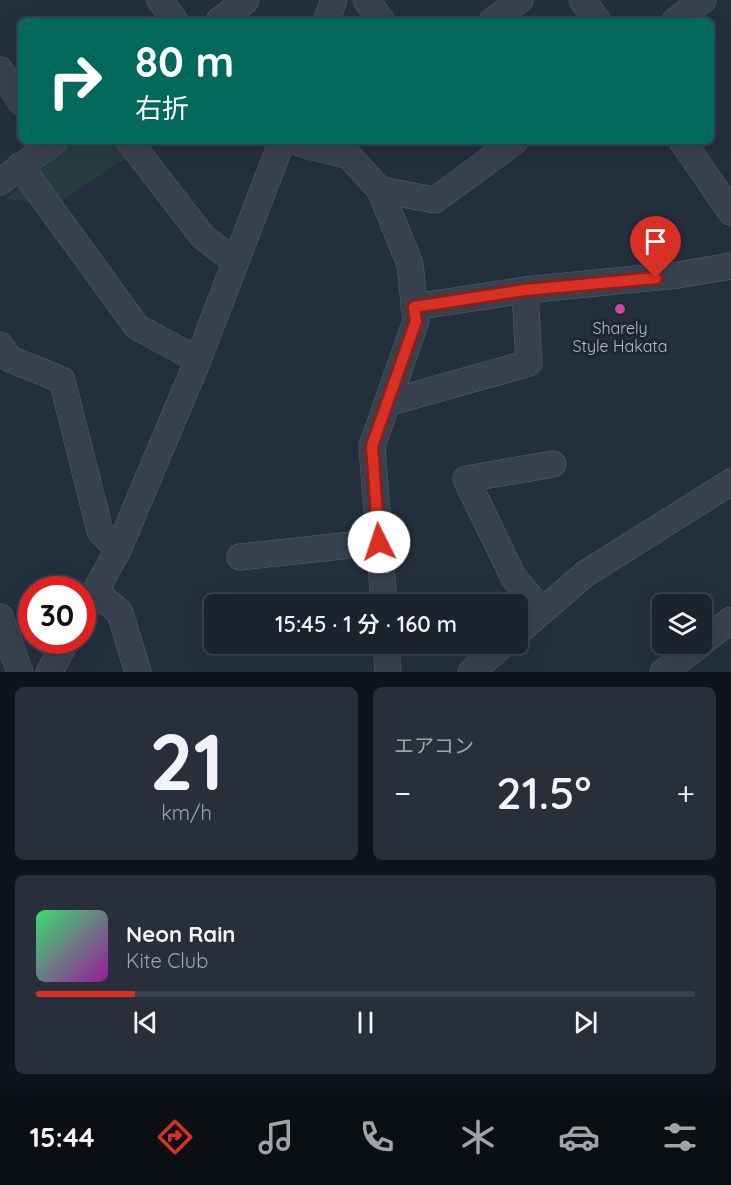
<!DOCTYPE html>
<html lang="ja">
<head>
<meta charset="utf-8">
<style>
	:root { --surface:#1b232e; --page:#282f3a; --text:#f1f3f6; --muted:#a0a4aa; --line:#39404a; --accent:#d93025 }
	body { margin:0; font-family:Quicksand,"Noto Sans JP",sans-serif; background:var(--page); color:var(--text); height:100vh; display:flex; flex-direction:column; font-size:22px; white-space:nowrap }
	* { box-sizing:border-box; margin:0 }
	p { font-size:20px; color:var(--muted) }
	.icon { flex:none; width:33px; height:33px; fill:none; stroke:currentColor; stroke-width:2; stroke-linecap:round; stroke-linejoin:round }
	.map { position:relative; height:672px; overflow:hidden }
	.sheet { display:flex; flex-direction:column; gap:15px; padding:15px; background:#0f1319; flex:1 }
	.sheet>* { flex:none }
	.top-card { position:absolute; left:18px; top:18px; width:696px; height:126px; border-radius:9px; box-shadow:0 6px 24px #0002,0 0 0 2px var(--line); background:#00695c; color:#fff; overflow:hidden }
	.buttons { position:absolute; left:652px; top:594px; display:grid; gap:12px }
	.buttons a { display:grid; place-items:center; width:60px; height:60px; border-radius:9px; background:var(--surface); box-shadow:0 6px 24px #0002,0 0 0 2px var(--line); font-size:30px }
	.speed { position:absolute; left:18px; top:576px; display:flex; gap:12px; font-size:30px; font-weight:700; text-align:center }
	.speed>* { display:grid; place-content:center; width:78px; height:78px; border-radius:50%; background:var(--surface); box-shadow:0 6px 24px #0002,0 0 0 2px var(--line); line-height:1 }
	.speed .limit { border:9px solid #d22; background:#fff; color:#111 }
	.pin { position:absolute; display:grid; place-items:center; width:51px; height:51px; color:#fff; margin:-62px -26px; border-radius:50% 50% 50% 0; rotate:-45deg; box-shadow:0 0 6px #0007 }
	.pin .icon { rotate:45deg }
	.me { position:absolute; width:66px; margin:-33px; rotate:356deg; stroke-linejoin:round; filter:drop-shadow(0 0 4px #0008) }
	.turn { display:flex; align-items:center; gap:21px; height:126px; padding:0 18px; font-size:27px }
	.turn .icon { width:78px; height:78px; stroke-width:2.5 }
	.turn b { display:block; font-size:42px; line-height:51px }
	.big { font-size:45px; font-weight:600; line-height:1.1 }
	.sheet .tile { flex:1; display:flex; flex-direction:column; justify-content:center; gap:9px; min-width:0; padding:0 21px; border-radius:9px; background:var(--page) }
	.sheet .dial { align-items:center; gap:0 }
	.dial b { font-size:78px; line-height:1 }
	.song { display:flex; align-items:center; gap:18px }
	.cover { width:72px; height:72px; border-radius:9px; background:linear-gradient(135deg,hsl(140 70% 55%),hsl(300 70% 35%)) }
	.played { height:6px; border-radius:3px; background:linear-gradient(90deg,var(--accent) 15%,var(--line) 15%) }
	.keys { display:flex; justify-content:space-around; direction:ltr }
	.heat { display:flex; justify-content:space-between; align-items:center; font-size:33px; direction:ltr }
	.sheet .tiles { flex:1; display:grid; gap:15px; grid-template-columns:1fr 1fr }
	.tile:last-child { grid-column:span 2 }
	.trip { position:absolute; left:204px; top:594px; width:324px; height:60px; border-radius:9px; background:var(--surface); box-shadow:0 6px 24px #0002,0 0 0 2px var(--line); font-weight:600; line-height:60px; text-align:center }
	.tab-bar { display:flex; height:96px; justify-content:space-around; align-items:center; background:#0b0e12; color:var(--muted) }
	.tab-bar .icon { width:42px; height:42px }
	.tab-bar .on { color:var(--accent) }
	.tab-bar b { font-size:27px; color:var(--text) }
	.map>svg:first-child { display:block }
	.green { fill:#263c3f }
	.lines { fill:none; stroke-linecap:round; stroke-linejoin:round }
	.minor-casing { stroke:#565f6c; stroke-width:27 }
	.minor { stroke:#38414e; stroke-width:26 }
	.route-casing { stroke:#8d1f18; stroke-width:15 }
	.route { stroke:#d93025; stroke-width:10 }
	.hotel-dot { fill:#d1479c; stroke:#1d2633; stroke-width:2 }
	.labels { text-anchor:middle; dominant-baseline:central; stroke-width:6; stroke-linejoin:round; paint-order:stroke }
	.poi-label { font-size:16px; fill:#b4bcc9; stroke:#1d2633 }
</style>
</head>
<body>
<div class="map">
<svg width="731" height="672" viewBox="0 0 731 672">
	<rect width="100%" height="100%" fill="#242f3e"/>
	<!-- green -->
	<polygon class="green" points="74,141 117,141 128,157 57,204 6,199"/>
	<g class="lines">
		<!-- minor casing -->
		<g class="minor-casing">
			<g id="minor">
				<polyline points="160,0 175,21"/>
				<polyline points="366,0 382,21"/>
				<polyline points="582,0 598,21"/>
				<polyline points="219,21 246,0"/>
				<polyline points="326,21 334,0"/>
				<polyline points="492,21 520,0"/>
				<polyline points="675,21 703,0"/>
				<polyline points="0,70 21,102"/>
				<polyline points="129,141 203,237 235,261"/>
				<polyline points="295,141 308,146 349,156 380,190 410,264 416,321 372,446 384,604"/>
				<polyline points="682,141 731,212"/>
				<polyline points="20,166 137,327 198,360"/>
				<polyline points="0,182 55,141"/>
				<polyline points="380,190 435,200 515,141"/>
				<polyline points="414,307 525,290 678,275 731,266"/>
				<polyline points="0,345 10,359 62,380 100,531 118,550"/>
				<polyline points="387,403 529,363 525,290"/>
				<polyline points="240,557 379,542"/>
				<polyline points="96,591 120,613 138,672"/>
				<polyline points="542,611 514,578 466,479 553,464"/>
				<polyline points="82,615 118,550 198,360 282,141"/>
				<polyline points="0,617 20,672"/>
				<polyline points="518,632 585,574 731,482"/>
				<polyline points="702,642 731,620"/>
				<polyline points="386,644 388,672"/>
				<polyline points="49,672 67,640"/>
				<polyline points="471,672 504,644"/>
				<polyline points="663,672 701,644"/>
			</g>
		</g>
		<!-- minor -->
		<use href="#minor" class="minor"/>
	</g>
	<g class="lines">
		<!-- route casing -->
		<g class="route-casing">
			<polyline id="route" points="379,542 372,446 416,321 414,307 525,290 656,278"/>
		</g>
		<!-- route -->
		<use href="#route" class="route"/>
	</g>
	<!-- markers -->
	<circle class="hotel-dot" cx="620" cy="309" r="6"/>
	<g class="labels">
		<!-- poi labels -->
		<g class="poi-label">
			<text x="620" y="328">Sharely<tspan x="620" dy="18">Style Hakata</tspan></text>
		</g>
	</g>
</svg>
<div class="buttons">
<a><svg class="icon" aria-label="layers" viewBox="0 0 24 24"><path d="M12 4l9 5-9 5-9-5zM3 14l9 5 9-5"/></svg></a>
</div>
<div class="speed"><div class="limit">30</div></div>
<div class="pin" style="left:656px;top:278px;background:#d93025"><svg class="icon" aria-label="arrive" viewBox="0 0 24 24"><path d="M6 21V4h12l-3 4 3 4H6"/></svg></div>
<svg class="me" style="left:379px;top:542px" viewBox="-20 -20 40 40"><circle r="19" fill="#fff"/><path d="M0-13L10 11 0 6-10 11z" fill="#d93025"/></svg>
<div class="trip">15:45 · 1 分 · 160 m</div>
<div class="top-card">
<div class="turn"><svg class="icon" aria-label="right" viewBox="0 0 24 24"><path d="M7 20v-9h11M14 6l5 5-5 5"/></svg><div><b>80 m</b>右折</div></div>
</div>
</div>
<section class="sheet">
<div class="tiles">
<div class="tile dial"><b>21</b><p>km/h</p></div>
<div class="tile"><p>エアコン</p>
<div class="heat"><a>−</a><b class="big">21.5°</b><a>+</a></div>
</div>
<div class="tile">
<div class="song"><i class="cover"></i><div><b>Neon Rain</b><p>Kite Club</p></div></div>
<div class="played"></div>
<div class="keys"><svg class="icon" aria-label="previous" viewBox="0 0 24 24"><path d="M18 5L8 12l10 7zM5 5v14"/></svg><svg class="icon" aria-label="pause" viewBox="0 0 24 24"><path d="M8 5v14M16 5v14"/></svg><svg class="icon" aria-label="next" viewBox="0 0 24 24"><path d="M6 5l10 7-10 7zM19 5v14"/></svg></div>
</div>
</div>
</section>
<nav class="tab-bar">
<b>15:44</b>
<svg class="icon on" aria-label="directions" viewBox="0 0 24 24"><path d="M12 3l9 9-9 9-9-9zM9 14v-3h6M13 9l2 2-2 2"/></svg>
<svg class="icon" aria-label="music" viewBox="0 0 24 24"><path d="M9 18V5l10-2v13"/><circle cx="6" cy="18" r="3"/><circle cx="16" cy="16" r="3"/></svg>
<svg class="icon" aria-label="phone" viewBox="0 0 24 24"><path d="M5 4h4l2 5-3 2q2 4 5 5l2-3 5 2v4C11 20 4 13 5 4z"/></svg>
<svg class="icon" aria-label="climate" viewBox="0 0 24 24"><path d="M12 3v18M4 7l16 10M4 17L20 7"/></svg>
<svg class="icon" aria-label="car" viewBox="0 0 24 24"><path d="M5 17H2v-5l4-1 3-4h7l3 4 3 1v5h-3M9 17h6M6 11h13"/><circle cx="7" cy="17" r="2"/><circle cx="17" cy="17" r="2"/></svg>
<svg class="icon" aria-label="filters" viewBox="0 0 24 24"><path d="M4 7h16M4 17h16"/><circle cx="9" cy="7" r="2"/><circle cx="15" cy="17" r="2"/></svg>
</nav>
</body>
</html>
